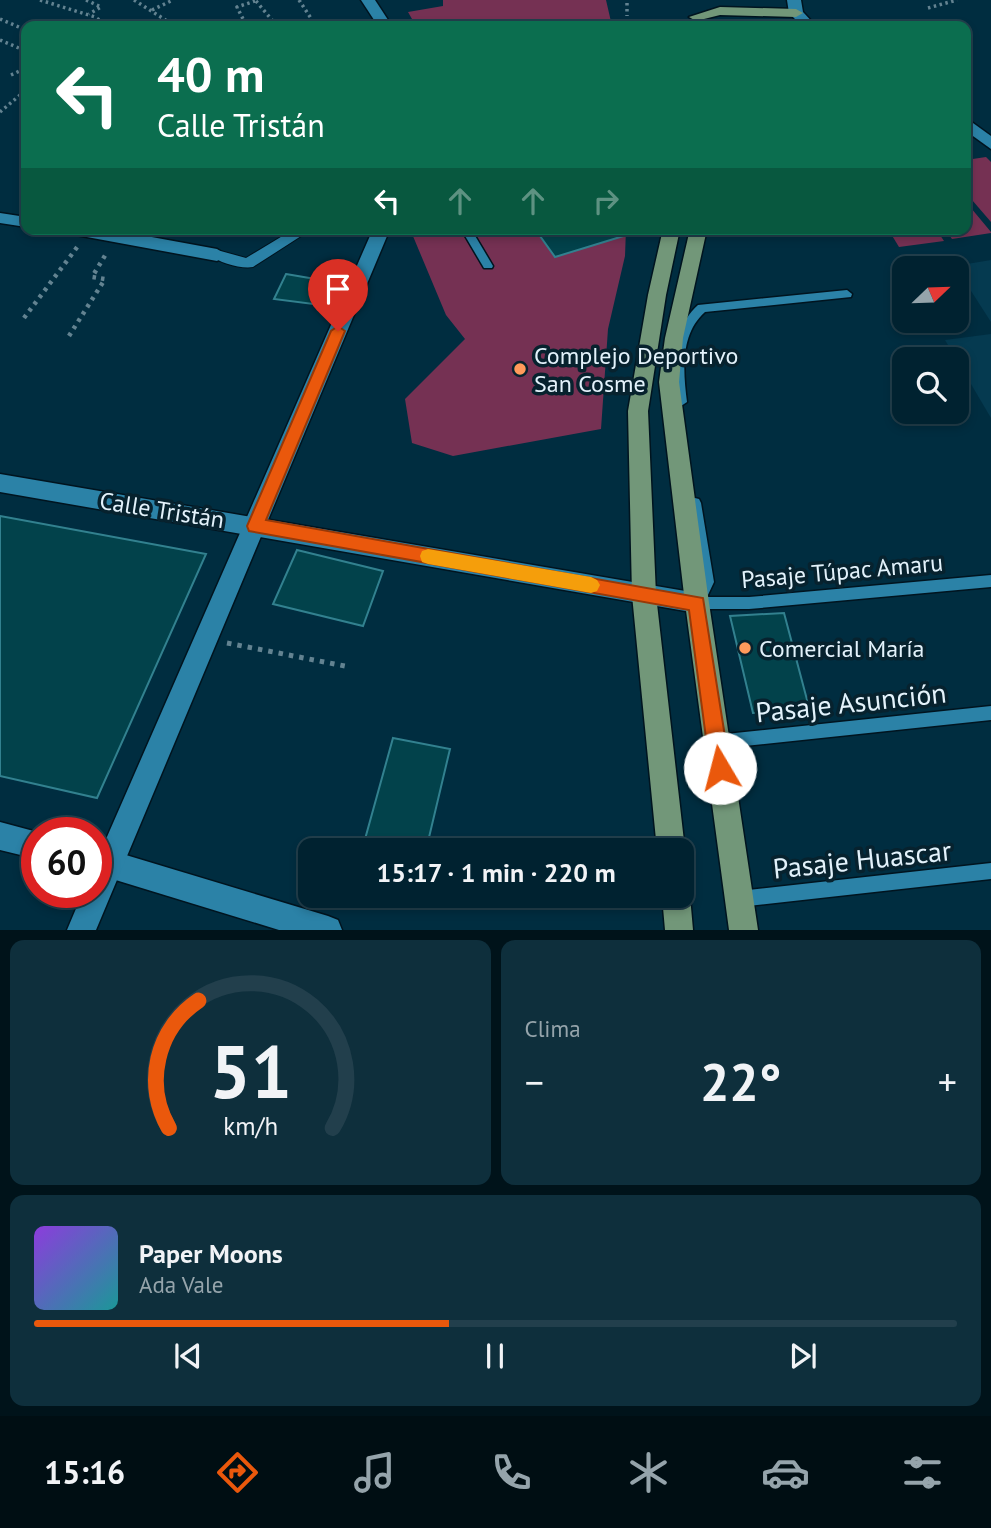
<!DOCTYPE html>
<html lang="es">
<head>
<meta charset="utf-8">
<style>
	:root { --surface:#002230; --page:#0e2f3c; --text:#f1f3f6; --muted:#95a4ab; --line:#223f4c; --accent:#ea580c }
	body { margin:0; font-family:"PT Sans",sans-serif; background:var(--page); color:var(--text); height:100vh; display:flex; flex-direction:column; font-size:26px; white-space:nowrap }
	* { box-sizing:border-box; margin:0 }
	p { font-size:23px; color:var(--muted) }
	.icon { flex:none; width:38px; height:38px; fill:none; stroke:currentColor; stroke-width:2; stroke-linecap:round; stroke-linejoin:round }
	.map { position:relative; height:930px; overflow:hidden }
	.side { display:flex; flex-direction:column; gap:10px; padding:10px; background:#00131a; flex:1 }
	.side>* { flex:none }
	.top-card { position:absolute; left:21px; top:21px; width:950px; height:214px; border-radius:14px; box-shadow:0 4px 10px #0003,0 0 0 2px var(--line); background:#0b6e4f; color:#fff; overflow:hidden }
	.needle { width:46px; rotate:67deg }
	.tools { position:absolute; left:892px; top:256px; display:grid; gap:14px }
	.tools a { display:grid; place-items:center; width:77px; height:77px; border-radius:14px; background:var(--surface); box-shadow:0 4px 10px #0003,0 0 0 2px var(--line); font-size:35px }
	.speed { position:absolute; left:21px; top:817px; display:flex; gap:14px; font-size:35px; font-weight:700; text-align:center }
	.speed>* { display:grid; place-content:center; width:91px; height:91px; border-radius:50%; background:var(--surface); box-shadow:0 4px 10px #0003,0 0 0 2px var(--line); line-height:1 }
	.speed .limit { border:10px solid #d22; background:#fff; color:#111 }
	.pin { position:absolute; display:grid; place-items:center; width:60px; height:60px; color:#fff; margin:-72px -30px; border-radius:50% 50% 50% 0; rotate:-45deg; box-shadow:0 0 7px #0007 }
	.pin .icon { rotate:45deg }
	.me { position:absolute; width:77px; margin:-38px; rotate:352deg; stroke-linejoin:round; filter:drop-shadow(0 0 5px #0008) }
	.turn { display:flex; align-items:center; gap:24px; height:147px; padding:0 21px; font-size:32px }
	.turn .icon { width:91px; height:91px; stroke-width:2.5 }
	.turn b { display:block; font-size:49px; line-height:60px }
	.lanes { display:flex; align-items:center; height:66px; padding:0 21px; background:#0003; justify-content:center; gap:35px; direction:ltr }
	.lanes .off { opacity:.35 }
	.big { font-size:52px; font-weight:800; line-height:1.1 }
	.side .card { flex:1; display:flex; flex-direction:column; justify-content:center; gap:10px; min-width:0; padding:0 24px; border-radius:14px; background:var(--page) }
	.side .dial { align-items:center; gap:0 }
	.dial svg { height:182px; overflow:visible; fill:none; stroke:var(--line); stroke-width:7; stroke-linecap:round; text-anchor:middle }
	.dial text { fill:var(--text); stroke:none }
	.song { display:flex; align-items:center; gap:21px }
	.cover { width:84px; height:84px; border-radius:10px; background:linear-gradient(135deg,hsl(270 70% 55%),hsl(180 70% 35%)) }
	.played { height:7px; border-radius:4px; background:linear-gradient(90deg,var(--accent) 45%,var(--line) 45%) }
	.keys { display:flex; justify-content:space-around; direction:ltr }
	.heat { display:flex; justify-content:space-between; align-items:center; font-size:38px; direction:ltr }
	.side .tiles { flex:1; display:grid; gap:10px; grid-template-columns:1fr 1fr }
	.card:last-child { grid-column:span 2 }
	.trip { position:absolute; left:298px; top:838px; width:396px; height:70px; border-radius:14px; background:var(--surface); box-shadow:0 4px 10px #0003,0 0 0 2px var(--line); font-weight:800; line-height:70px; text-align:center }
	.menu { display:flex; height:112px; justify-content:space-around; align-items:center; background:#000e13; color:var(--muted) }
	.menu .icon { width:49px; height:49px }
	.menu .selected { color:var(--accent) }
	.menu b { font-size:32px; color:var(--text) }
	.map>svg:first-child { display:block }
	.built { fill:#053a50 }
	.green { fill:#753153 }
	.building { fill:#02424b; stroke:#32818f; stroke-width:2 }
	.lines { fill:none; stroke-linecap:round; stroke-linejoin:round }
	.service-casing { stroke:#00141f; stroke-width:3 }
	.pedestrian-casing { stroke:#00141f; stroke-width:2 }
	.minor-casing { stroke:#00141f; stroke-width:3 }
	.tertiary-casing { stroke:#00141f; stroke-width:3 }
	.primary-casing { stroke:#00141f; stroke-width:3 }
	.path-far2 { stroke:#638391; stroke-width:3.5; stroke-dasharray:2.5 3.5; stroke-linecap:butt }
	.path-far1 { stroke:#638391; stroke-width:4.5; stroke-dasharray:3.5 5; stroke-linecap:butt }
	.path { stroke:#638391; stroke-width:5; stroke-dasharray:4.5 6; stroke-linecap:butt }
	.service { fill:#2b82a7; fill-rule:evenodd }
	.pedestrian { fill:#2b82a7; fill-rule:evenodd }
	.minor { fill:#2b82a7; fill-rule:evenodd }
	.tertiary { fill:#2b82a7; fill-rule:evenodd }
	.primary { fill:#729779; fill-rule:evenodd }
	.route { fill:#ea580c; stroke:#983908; stroke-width:2 }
	.slow { fill:#f59e0b }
	.poi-dot { fill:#ff9a5b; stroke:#07222e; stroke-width:2.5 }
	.labels { text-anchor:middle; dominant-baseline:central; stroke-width:7; stroke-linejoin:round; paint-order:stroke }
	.poi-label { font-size:24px; fill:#e3f2fb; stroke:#07222e; text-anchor:start }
	.street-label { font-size:24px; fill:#e3f2fb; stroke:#07222e }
	.near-street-label { font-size:28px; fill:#e3f2fb; stroke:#07222e }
</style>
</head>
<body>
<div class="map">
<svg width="991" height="930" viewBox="0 0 991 930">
	<rect width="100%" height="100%" fill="#002d40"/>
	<!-- built -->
	<g class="built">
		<polygon points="991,260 991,322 955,266"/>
		<polygon points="991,334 991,418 945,340"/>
	</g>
	<!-- green -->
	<g class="green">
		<polygon points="443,0 606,0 612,26 416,26 408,12 443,6"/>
		<polygon points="986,157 991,162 991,222 966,193 966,160"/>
		<polygon points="966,202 991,232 991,233 952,239 945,229 966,229"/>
		<polygon points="410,229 626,229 625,256 608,329 601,429 453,456 412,443 405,399 465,339 446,315"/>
		<polygon points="888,229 936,229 944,241 899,247"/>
	</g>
	<!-- building -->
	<g class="building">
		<polygon points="535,229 629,229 630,234 555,257"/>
		<polygon points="286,274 333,282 321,305 274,299"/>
		<polygon points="0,516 206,554 97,798 0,776"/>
		<polygon points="297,550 383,571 363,626 273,604"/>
		<polygon points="784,613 810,711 753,713 730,616"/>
		<polygon points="393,738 450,749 426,850 362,850"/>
	</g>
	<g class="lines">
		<!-- service casing -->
		<g class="service-casing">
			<g id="service">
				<polygon points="461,229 471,229 493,266 492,268 484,268"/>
				<path d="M 847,290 L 852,294 L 851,297 L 705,312 C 680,334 683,371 687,402 L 681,406 L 677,405 C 666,374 673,327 698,305 Z"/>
				<polygon points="695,498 699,499 701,503 714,582 707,597 749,597 991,575 991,587 749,609 697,609 692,607 690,603 700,582 689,503 691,499"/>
				<polygon points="991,706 991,720 716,749 711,747 709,742 711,737 716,735"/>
				<polygon points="991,863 991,879 739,907 733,905 731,899 733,893 739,891"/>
			</g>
		</g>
		<!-- pedestrian casing -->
		<g class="pedestrian-casing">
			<path id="pedestrian" d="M 294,229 L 312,229 L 253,267 C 241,269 219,263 210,255 L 217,250 L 246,258 Z"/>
		</g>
		<!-- minor casing -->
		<g class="minor-casing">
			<g id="minor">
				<polygon points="0,213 26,217 26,227 0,223"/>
				<polygon points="68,229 108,229 217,249 226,255 217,261 76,235"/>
				<polygon points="0,474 697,593 705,596 709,603 705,610 697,613 0,492"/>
				<polygon points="0,822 41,833 37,833 37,859 0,850"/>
				<polygon points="96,846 328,916 338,920 342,930 279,930 96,874"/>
			</g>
		</g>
		<!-- tertiary casing -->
		<g class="tertiary-casing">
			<g id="tertiary">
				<polygon points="361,0 375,0 392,26 378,26"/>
				<polygon points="787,0 801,0 803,12 816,26 802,26 789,13"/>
				<polygon points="966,118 991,136 991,149 966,131"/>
				<polygon points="373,229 390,229 96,930 67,930 83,892 96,892 96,862"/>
			</g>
		</g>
		<!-- primary casing -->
		<g class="primary-casing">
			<g id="primary">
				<polygon points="720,7 796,9 803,13 796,17 720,15 696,21 689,17"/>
				<polygon points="663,229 680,229 666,295 648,411 656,595 685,850 681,860 681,850 657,850 632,595 628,411 648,295"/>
				<polygon points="690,229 707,229 683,338 679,382 709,603 758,930 729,930 685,603 659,382 665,338"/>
				<polygon points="681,884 686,886 690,896 693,930 665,930 662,896 681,896"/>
			</g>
		</g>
		<!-- path-far2 -->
		<g class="path-far2">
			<polyline points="40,0 95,17 108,26"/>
			<polyline points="86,0 101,7 89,14"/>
			<polyline points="134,0 175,26"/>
			<polyline points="299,0 316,26"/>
			<polyline points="256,1 277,26"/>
			<polyline points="627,3 627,16"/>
			<polyline points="928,8 957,0"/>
			<polyline points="152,10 173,0"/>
			<polyline points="0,19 26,30"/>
			<polyline points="89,26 99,20"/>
			<polyline points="223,26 244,21 237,7 255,1"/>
			<polyline points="0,40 26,51"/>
			<polyline points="11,75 26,68"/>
			<polyline points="0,112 26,90"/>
		</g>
		<!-- path-far1 -->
		<g class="path-far1">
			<polyline points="24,318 78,246"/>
			<polyline points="69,336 105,279 92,277 106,254"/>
		</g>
		<!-- path -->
		<polyline class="path" points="227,643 350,667"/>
		<!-- service -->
		<use href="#service" class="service"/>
		<!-- pedestrian -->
		<use href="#pedestrian" class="pedestrian"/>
		<!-- minor -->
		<use href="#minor" class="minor"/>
		<!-- tertiary -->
		<use href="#tertiary" class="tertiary"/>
		<!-- primary -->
		<use href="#primary" class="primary"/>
	</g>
	<!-- route -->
	<polygon class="route" points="338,326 345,331 266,520 703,598 730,768 727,775 720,778 713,775 710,768 689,610 249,531 247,526 331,331"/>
	<!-- slow -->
	<polygon class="slow" points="428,549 591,577 597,580 600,585 597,591 591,593 428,564 422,562 420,556 422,551"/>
	<!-- markers -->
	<g class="poi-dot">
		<circle cx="520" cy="369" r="7"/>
		<circle cx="745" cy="648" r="7"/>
	</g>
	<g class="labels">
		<!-- poi labels -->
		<g class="poi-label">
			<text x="534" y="355">Complejo Deportivo<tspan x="534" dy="28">San Cosme</tspan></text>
			<text x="759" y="648">Comercial María</text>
		</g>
		<!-- street labels -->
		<g class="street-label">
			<text transform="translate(162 510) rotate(9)">Calle Tristán</text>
			<text transform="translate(842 571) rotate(-5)">Pasaje Túpac Amaru</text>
		</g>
		<!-- near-street labels -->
		<g class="near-street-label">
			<text transform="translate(851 702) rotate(-6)">Pasaje Asunción</text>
			<text transform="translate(862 859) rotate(-6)">Pasaje Huascar</text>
		</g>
	</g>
</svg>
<div class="tools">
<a><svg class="needle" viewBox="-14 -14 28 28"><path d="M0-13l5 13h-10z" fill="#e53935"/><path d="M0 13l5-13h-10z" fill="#95a4ab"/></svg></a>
<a><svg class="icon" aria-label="search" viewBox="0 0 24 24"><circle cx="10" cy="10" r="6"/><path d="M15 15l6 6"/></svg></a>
</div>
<div class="speed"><div class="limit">60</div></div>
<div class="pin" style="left:338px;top:331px;background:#d93025"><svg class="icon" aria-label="arrive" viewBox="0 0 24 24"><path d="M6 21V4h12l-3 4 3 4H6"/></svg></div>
<svg class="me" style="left:720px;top:768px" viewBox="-20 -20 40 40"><circle r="19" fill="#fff"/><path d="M0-13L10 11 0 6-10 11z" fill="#ea580c"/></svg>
<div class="trip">15:17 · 1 min · 220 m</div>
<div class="top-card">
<div class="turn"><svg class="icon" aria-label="left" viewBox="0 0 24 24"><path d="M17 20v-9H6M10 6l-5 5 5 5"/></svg><div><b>40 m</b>Calle Tristán</div></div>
<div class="lanes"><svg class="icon" aria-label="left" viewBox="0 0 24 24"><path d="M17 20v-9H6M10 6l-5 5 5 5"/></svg><svg class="icon off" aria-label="ahead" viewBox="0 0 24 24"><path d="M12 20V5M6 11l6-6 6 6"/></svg><svg class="icon off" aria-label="ahead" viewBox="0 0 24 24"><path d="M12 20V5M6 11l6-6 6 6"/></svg><svg class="icon off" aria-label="right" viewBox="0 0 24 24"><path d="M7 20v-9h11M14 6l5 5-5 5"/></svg></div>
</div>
</div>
<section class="side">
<div class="tiles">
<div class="card dial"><svg viewBox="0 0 100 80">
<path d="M14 69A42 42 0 1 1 86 69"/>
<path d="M14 69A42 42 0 0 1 27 13" stroke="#ea580c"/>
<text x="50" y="56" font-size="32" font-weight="700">51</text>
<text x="50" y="72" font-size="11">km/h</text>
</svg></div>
<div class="card"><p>Clima</p>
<div class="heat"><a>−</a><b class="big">22°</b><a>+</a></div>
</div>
<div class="card">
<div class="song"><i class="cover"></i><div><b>Paper Moons</b><p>Ada Vale</p></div></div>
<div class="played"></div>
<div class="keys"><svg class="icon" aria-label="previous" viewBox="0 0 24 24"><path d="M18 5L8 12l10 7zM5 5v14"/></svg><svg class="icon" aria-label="pause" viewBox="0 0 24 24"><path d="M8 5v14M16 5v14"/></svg><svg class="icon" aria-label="next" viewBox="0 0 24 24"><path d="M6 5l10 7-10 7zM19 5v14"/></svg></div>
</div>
</div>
</section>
<nav class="menu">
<b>15:16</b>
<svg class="icon selected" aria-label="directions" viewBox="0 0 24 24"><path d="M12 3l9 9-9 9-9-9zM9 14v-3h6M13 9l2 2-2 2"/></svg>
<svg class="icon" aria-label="music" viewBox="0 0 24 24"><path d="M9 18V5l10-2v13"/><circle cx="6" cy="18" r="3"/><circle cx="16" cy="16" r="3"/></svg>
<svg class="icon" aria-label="phone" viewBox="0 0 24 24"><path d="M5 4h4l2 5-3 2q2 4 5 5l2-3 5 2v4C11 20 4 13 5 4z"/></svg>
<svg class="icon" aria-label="climate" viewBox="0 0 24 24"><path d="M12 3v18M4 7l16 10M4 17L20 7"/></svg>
<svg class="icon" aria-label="car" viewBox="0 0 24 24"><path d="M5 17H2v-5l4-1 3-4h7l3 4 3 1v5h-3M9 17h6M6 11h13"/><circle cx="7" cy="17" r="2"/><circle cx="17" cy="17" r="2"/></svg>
<svg class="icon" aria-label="filters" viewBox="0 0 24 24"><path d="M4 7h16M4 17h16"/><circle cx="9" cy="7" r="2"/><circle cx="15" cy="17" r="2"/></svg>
</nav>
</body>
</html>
